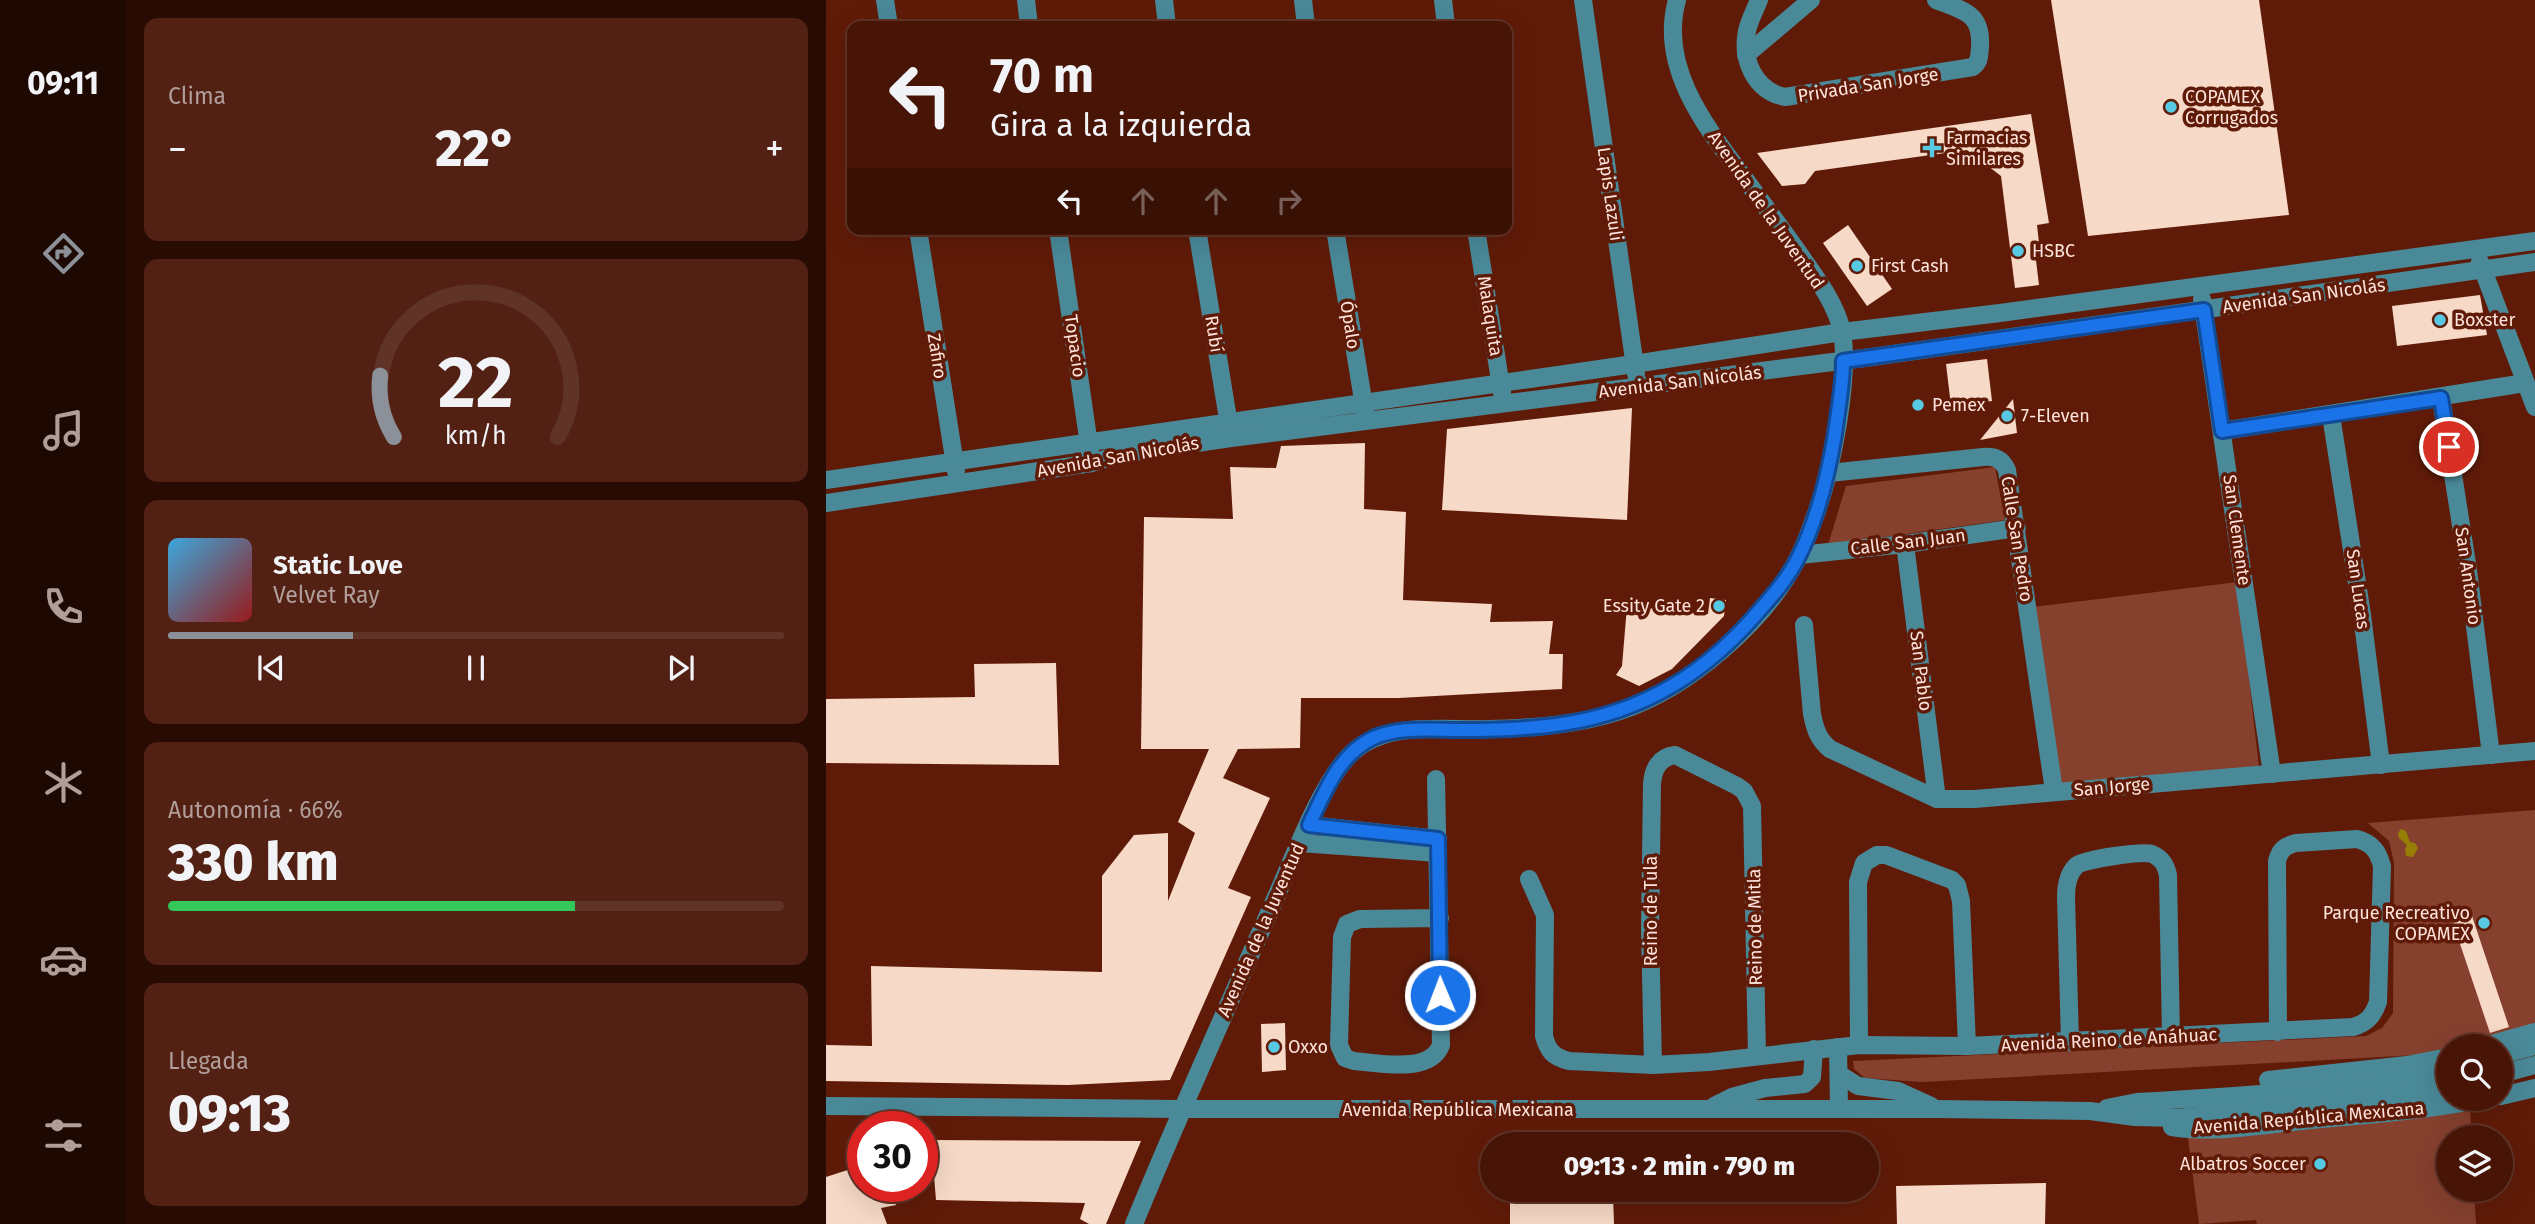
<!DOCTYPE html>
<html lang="es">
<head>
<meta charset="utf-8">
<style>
	:root { --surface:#481406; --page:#522114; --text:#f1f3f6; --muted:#b19e9b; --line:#603328; --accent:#8c9099 }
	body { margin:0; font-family:"Fira Sans",sans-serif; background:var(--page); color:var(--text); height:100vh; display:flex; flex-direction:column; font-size:26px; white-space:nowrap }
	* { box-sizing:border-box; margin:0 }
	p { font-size:23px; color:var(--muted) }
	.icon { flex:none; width:38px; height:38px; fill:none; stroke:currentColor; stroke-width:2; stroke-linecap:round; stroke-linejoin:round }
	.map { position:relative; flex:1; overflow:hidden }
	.details { display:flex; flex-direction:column; gap:18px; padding:18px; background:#280b03; width:700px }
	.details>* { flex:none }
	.guide { position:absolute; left:21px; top:21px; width:665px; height:214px; border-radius:14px; box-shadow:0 7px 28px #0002,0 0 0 2px var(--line); background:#481406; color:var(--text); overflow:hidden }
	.tools { position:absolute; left:1610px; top:1034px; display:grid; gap:14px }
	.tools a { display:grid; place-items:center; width:77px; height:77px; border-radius:50%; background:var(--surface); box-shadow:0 7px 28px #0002,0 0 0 2px var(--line); font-size:35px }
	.speed { position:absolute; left:21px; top:1111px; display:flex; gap:14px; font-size:35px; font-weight:700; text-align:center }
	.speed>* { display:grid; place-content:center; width:91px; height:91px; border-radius:50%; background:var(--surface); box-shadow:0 7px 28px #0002,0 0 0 2px var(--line); line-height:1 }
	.speed .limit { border:10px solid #d22; background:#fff; color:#111 }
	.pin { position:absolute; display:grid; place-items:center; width:60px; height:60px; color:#fff; margin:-30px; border:4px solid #fff; border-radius:50%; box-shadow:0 2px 7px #0007 }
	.me { position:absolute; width:77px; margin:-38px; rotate:359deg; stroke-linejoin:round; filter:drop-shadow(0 0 5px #0008) }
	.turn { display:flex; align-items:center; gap:24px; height:147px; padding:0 28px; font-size:32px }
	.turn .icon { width:91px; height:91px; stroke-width:2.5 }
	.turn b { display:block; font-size:49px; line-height:60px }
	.lanes { display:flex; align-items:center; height:66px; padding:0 28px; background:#0003; justify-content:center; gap:35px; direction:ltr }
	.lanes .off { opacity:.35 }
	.big { font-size:52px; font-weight:800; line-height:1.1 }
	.details .tile { flex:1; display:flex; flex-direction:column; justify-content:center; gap:10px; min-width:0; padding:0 24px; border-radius:14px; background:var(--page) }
	.details .dial { align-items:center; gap:0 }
	.dial svg { height:182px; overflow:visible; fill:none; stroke:var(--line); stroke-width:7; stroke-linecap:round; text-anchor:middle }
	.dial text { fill:var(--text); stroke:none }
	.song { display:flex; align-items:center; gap:21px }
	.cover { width:84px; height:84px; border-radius:10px; background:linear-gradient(135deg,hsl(200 70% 55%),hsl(0 70% 35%)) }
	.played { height:7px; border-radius:4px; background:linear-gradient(90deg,var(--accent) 30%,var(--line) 30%) }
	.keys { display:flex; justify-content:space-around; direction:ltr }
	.heat { display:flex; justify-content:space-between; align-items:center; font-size:38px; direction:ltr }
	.charge { height:10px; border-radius:5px; background:linear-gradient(90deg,#34c759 66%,var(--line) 0) }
	.trip { position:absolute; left:654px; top:1132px; width:399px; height:70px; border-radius:35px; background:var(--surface); box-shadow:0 7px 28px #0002,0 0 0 2px var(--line); font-weight:800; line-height:70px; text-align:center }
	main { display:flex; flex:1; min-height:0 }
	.tab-bar { display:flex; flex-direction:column; width:126px; justify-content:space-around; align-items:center; background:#1d0802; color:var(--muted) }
	.tab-bar .icon { width:49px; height:49px }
	.tab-bar .selected { color:var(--accent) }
	.tab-bar b { font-size:32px; color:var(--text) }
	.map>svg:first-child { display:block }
	.green { fill:#86402e }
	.water { fill:#967e07 }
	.building { fill:#f6d9c6 }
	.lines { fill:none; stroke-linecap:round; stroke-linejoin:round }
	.minor { stroke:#4a8998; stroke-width:18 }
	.route-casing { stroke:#114b97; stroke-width:18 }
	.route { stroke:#1a73e8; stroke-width:12 }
	.poi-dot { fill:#58c9e3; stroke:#601b08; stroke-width:2.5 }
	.labels { text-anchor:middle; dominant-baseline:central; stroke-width:7; stroke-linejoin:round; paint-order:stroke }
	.street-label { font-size:18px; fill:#fde3db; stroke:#601b08 }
	.poi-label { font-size:18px; fill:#fde3db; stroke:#601b08; text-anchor:start }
</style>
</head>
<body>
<main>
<nav class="tab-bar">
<b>09:11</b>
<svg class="icon selected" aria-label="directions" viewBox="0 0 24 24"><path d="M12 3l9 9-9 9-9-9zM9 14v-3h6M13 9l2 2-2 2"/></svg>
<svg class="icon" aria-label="music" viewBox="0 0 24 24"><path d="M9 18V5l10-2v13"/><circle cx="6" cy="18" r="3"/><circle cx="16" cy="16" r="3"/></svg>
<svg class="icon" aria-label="phone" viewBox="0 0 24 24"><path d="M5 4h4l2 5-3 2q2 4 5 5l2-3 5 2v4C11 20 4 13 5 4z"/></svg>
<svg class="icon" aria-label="climate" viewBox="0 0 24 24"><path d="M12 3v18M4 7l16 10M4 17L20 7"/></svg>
<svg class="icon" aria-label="car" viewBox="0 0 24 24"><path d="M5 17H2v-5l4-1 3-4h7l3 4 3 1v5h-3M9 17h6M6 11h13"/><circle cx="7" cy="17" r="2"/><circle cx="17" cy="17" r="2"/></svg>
<svg class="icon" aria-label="filters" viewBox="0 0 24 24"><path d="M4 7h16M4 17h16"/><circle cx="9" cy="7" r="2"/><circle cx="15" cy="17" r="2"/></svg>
</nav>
<section class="details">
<div class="tile"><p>Clima</p>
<div class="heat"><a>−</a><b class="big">22°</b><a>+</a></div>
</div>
<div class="tile dial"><svg viewBox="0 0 100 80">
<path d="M14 69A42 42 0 1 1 86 69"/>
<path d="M14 69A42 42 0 0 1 8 42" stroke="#8c9099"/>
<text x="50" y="56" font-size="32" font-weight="700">22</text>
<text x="50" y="72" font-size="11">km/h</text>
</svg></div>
<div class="tile">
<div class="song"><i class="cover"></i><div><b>Static Love</b><p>Velvet Ray</p></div></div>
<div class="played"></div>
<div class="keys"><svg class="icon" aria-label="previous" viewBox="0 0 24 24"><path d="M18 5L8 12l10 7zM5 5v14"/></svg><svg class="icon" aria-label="pause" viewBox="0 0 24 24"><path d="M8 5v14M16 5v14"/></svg><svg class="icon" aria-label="next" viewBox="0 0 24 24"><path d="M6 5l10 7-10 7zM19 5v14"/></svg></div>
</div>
<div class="tile"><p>Autonomía · 66%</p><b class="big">330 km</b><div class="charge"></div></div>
<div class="tile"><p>Llegada</p><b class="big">09:13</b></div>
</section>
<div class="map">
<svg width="1709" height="1224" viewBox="0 0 1709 1224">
	<rect width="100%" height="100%" fill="#601b08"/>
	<!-- green -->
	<g class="green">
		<polygon points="1169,467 1179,520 1002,545 1020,486"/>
		<polygon points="1412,582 1433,768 1234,786 1207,607"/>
		<polygon points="1709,810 1709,1026 1611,1050 1610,1054 1096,1082 1039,1078 1028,1069 1027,1061 1540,1036 1556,1028 1567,1013 1568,863 1563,841 1542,823"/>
		<polygon points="1644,1111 1646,1137 1622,1138 1622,1190 1648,1190 1650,1224 1431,1224 1430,1220 1373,1224 1362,1138"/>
	</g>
	<!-- water -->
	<polygon class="water" points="1575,829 1580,831 1584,842 1589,843 1592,848 1587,857 1580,856 1579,850 1581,845 1573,838 1572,833"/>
	<!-- building -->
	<g class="building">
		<polygon points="1225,0 1433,0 1463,215 1262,236"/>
		<polygon points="1205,114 1223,223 1211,225 1214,252 1209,252 1213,285 1189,288 1175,176 1141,150 989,171 979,184 956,186 931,153"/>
		<polygon points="1022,225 1066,289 1041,306 997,243"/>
		<polygon points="1654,295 1661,335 1571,346 1566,306"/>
		<polygon points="1161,359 1166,401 1125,406 1120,364"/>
		<polygon points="1187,399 1191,433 1154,440"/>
		<polygon points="806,408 801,520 616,510 621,429"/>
		<polygon points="539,443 538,509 580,512 577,600 666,604 664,622 727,621 723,654 737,654 736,689 573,698 475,698 474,748 412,749 397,778 444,798 402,888 425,897 344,1080 242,1085 0,1081 0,1045 46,1046 45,966 276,972 276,876 308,835 342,833 342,901 369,833 352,822 383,749 315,749 318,517 407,519 404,467 450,468 455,446"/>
		<polygon points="884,598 900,600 898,616 846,669 813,686 790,675 796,666 801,606 882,614"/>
		<polygon points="230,663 233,765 0,763 0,699 149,697 148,664"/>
		<polygon points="1646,916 1683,1027 1664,1033 1627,923"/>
		<polygon points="459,1023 460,1070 436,1072 435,1024"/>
		<polygon points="105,1140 315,1141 280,1224 263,1224 254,1219 259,1203 110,1200"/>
		<polygon points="37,1165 37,1186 63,1186 70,1205 55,1208 61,1224 0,1224 0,1177"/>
		<polygon points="1220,1183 1219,1224 1071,1224 1070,1186"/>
		<polygon points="787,1195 788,1224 684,1224 684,1197"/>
	</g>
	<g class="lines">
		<!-- minor -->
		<g class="minor">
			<polyline points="59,0 63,26"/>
			<polyline points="200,0 203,26"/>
			<polyline points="338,0 341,26"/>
			<polyline points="477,0 480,26"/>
			<polyline points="617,0 620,26"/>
			<polyline points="757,0 810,374"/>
			<path d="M 933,0 C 929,10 923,21 921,31 C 915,60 929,91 959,97 L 1147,67 C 1154,61 1153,56 1154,47 C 1156,13 1138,11 1110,0"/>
			<polyline points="920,55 985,0"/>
			<polyline points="92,229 130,471"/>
			<polyline points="232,229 264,452"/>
			<polyline points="371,229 404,431"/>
			<polyline points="509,229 539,412"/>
			<polyline points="650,229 676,393"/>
			<polyline points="1654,262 1709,407"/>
			<polyline points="1376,299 1446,774"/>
			<polyline points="1615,398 1642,570 1665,755"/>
			<polyline points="1505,415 1536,615 1555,765"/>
			<polyline points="1396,431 1699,383"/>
			<path d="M 1003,473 L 1157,457 C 1169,456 1176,459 1181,470 L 1228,791"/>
			<polyline points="0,480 808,364 1016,332 1174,313 1709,241"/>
			<polyline points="0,503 266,463 295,454 405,438 1046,357 1709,262"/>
			<polyline points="1079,544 1111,799"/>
			<polyline points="974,555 1079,544 1191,528"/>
			<path d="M 978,625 L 986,714 C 989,729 992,739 1004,749 L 1111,799 L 1149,799 L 1709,751"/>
			<path d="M 610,779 L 615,1045 C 604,1074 554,1063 528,1061 L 519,1058 L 513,1045 L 516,937 L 521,924 L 534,919 L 614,918"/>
			<polyline points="483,825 612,839"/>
			<polyline points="474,843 612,853"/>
			<path d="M 703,879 L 719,915 L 718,1036 C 722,1051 727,1057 743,1061 L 827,1065 L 883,1062 L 1033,1045 L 1141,1046 L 1527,1027 C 1541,1023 1547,1016 1552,1002 L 1556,866 C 1552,851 1546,843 1531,839 L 1470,843 C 1458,846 1454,850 1451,861 L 1452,1032"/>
			<path d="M 1244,1042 L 1240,897 C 1240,887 1242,874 1250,866 C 1257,859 1316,851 1326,854 C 1336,858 1340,865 1342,875 L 1345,1037"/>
			<polyline points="1033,1045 1032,882 1038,863 1051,855 1060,855 1126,880 1131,885 1135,901 1141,1046"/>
			<polyline points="1659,1046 1709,1032"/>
			<polyline points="1012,1047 1013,1109"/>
			<polyline points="1675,1055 1709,1046"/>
			<path d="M 827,1065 L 824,929 L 826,784 C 827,769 833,757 849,755 L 911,786 L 918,791 L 926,806 L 931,1056"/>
			<polyline points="1013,1074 1032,1086 1072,1091 1105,1106"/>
			<polyline points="1675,1074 1709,1065"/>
			<polyline points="1442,1080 1581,1065 1622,1057"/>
			<polyline points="1675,1096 1709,1088"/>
			<polyline points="0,1106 355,1109 1112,1109 1264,1111 1309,1117 1351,1118 1567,1097 1622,1088"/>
			<polyline points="888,1106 906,1097 939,1088 979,1084 986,1077 988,1049"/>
			<path d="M 1281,1108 L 1311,1102 C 1414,1096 1521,1090 1622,1070"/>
			<path d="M 1346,1127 C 1388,1134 1434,1125 1476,1121 C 1537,1115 1598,1111 1658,1099"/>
			<path d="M 308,1224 C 353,1114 402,1006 450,897 C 467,859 497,778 527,752 C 563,720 618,731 663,729 C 707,728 752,725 794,711 C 862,689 939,622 972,558 C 980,543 985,527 991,511 C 1006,467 1024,378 1016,332 C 1011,306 992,280 977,259 C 958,232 938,205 919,179 C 881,128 832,68 851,0"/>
		</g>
	</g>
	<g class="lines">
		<!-- route casing -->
		<g class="route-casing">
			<path id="route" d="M 614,995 L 612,839 L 483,825 C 499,792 512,755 547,738 C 574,726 607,730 636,730 C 669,730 704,729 736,724 C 818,712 880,673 933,611 C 948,594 963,577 973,556 C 992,518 1002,476 1009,434 C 1012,410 1017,386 1017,361 L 1378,310 L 1396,431 L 1615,398 L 1623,447"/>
		</g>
		<!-- route -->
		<use href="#route" class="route"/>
	</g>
	<!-- markers -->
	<g class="poi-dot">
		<circle cx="1345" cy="107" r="7"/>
		<path d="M1102.5 137.5h7v7h7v7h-7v7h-7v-7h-7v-7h7z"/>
		<circle cx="1192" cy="251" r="7"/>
		<circle cx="1031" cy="266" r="7"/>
		<circle cx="1614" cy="320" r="7"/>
		<circle cx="1092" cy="405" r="7"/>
		<circle cx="1181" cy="416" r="7"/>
		<circle cx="893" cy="606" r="7"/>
		<circle cx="1658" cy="923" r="7"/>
		<circle cx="448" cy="1047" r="7"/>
		<circle cx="1494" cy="1164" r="7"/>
	</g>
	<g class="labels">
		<!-- street labels -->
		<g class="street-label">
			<text transform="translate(1042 85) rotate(-9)">Privada San Jorge</text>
			<text transform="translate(784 194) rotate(82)">Lapis Lazuli</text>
			<text transform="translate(940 210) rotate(55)">Avenida de la Juventud</text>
			<text transform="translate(1478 296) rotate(-8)">Avenida San Nicolás</text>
			<text transform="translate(664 316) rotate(81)">Malaquita</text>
			<text transform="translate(524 325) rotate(81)">Ópalo</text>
			<text transform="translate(388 334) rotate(81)">Rubí</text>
			<text transform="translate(249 346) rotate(82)">Topacio</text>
			<text transform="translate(111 356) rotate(81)">Zafiro</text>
			<text transform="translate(854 382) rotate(-7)">Avenida San Nicolás</text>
			<text transform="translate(292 457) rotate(-10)">Avenida San Nicolás</text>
			<text transform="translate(1411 530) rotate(82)">San Clemente</text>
			<text transform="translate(1191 539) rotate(81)">Calle San Pedro</text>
			<text transform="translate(1082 542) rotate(-7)">Calle San Juan</text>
			<text transform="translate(1642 576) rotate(82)">San Antonio</text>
			<text transform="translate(1532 589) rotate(82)">San Lucas</text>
			<text transform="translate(1095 671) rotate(83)">San Pablo</text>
			<text transform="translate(1286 787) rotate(-5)">San Jorge</text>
			<text transform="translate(825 911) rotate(-90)">Reino de Tula</text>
			<text transform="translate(929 927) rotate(-91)">Reino de Mitla</text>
			<text transform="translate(435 930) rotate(-66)">Avenida de la Juventud</text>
			<text transform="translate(1283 1040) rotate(-3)">Avenida Reino de Anáhuac</text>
			<text x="632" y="1110">Avenida República Mexicana</text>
			<text transform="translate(1483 1118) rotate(-5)">Avenida República Mexicana</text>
		</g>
		<!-- poi labels -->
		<g class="poi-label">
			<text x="1359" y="97">COPAMEX<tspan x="1359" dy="21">Corrugados</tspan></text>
			<text x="1120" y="138">Farmacias<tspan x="1120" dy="21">Similares</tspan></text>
			<text x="1206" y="251">HSBC</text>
			<text x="1045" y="266">First Cash</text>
			<text x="1628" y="320">Boxster</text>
			<text x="1106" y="405">Pemex</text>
			<text x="1195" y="416">7-Eleven</text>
			<text x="879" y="606" text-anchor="end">Essity Gate 2</text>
			<text x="1644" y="913" text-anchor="end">Parque Recreativo<tspan x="1644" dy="21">COPAMEX</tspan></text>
			<text x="462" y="1047">Oxxo</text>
			<text x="1480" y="1164" text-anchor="end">Albatros Soccer</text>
		</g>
	</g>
</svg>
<div class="tools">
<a><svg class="icon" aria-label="search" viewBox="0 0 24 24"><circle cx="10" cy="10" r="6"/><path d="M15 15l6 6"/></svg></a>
<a><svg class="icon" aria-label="layers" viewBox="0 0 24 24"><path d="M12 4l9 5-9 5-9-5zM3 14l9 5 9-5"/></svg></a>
</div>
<div class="speed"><div class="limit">30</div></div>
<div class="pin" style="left:1623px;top:447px;background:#d93025"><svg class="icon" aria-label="arrive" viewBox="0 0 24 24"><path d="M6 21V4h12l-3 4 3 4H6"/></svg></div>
<svg class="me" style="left:614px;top:995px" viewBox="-20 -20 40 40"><circle r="17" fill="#1a73e8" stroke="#fff" stroke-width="3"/><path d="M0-11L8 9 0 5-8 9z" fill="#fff"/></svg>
<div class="trip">09:13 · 2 min · 790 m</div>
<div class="guide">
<div class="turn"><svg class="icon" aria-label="left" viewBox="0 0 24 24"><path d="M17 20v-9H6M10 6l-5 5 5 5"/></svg><div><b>70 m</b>Gira a la izquierda</div></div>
<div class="lanes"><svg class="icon" aria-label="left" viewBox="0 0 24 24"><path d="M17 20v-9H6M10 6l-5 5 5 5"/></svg><svg class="icon off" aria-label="ahead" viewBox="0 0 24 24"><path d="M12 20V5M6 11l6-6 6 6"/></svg><svg class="icon off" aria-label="ahead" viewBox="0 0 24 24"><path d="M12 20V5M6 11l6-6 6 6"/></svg><svg class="icon off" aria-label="right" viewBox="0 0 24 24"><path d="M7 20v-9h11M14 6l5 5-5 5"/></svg></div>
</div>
</div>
</main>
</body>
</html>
